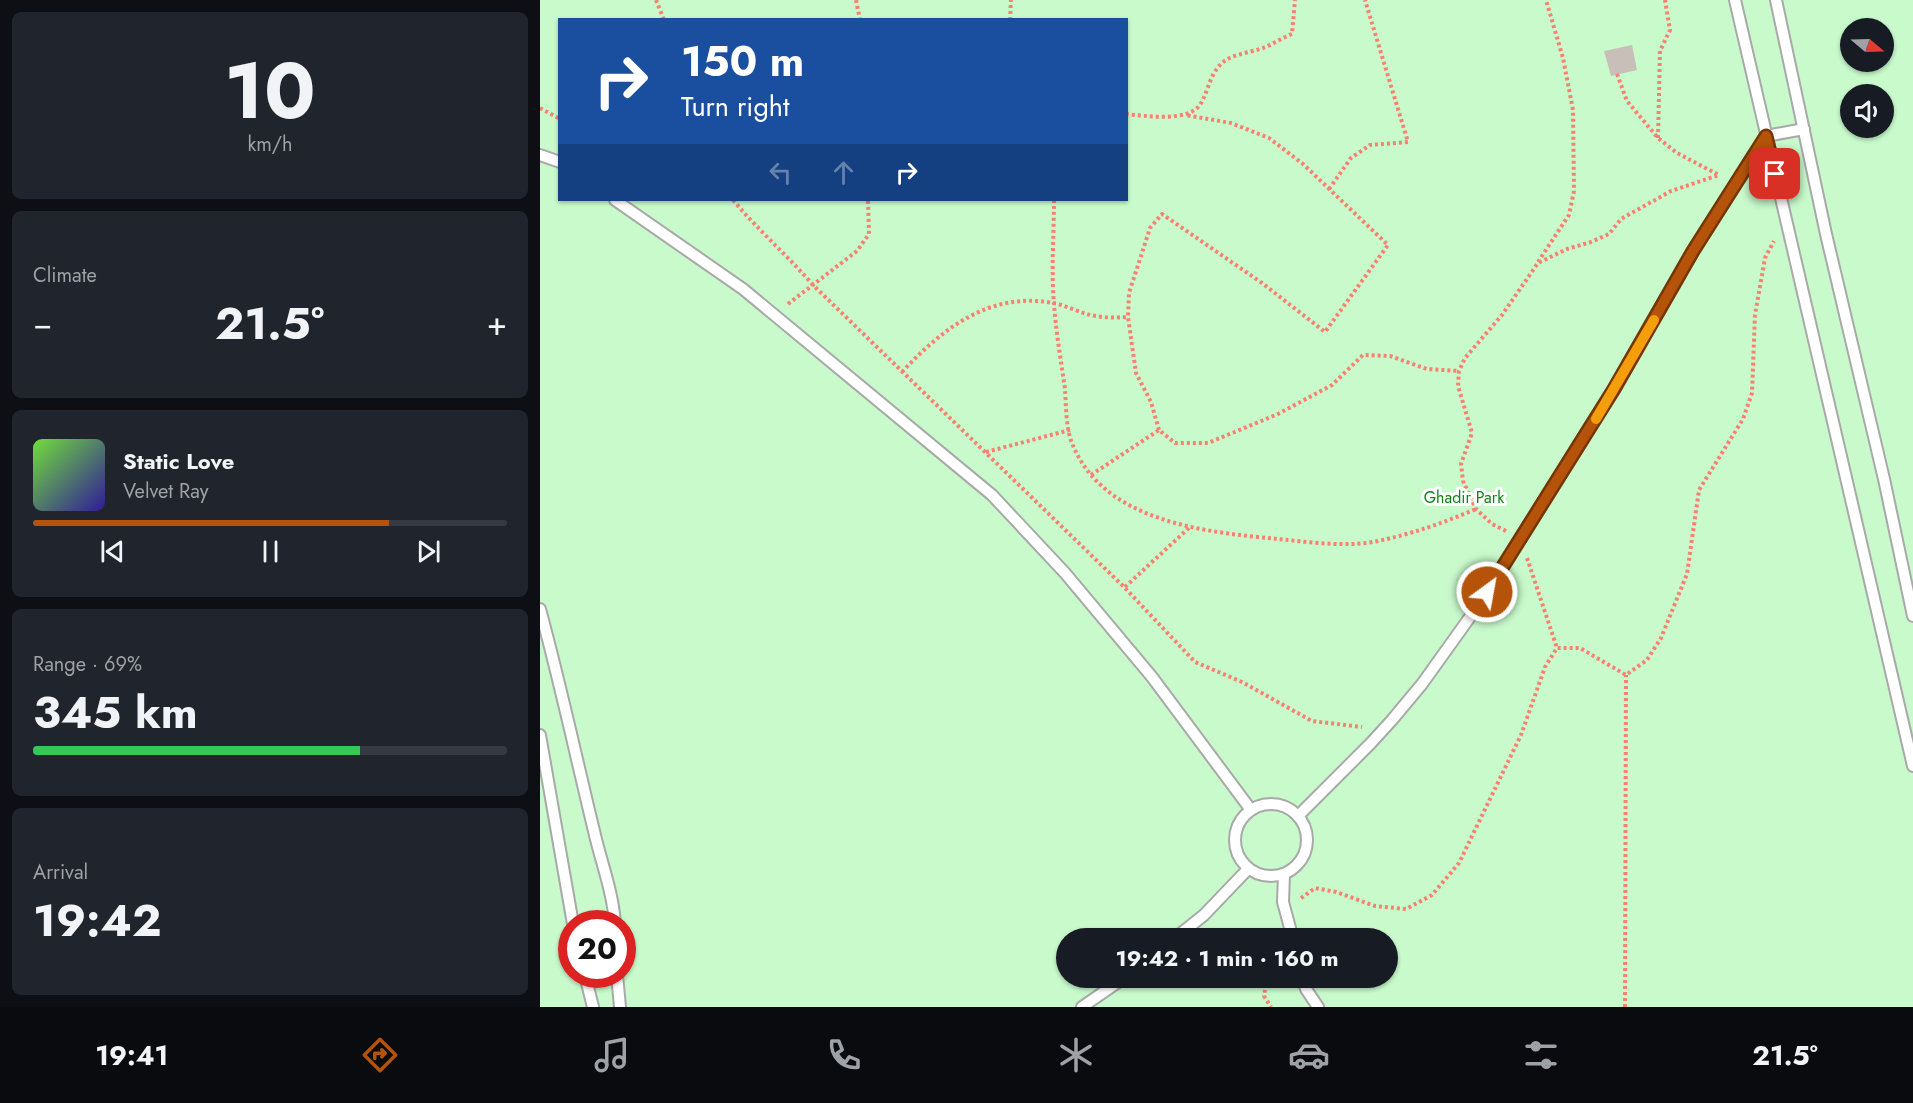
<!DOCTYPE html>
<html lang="en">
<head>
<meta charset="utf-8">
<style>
	:root { --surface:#171b24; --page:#20242c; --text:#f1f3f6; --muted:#9ea1a6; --line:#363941; --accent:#b45309 }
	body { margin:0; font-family:Jost,sans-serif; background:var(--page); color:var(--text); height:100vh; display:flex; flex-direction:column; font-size:22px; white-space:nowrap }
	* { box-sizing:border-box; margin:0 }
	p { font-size:20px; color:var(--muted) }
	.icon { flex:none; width:33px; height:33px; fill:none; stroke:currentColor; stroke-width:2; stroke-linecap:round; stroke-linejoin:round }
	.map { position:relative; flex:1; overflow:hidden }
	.sheet { display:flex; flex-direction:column; gap:12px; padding:12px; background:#0d0f14; width:540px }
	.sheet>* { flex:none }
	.hud { position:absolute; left:18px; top:18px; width:570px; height:183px; border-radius:0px; box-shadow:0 2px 4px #0004; background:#1a4fa0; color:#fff; overflow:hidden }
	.needle { width:39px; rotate:109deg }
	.tools { position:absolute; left:1300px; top:18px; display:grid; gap:12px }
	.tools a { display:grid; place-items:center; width:54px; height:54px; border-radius:50%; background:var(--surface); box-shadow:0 2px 4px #0004; font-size:30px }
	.speed { position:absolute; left:18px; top:910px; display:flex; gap:12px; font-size:30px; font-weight:700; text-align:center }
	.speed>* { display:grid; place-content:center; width:78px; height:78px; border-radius:50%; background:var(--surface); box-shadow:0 2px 4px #0004; line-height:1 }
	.speed .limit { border:9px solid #d22; background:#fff; color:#111 }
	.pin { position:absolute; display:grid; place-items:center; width:51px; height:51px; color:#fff; margin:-26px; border-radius:12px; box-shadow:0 3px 9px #0006 }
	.me { position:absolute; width:66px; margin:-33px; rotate:32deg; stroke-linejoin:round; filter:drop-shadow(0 0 4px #0008) }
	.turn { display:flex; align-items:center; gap:21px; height:126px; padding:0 24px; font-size:27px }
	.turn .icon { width:78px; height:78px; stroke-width:2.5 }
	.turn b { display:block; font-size:42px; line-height:51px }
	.lanes { display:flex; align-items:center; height:57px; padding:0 24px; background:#0003; justify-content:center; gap:30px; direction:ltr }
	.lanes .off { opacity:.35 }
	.big { font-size:45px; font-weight:700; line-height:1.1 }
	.sheet .card { flex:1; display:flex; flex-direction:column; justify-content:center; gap:9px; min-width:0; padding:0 21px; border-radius:9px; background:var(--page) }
	.sheet .dial { align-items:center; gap:0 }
	.dial b { font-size:78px; line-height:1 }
	.song { display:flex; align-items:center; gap:18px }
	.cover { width:72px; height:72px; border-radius:9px; background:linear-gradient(135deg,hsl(100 70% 55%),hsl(250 70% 35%)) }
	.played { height:6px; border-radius:3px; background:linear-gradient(90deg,var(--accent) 75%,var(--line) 75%) }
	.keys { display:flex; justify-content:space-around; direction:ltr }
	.heat { display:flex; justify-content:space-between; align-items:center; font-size:33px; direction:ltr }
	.charge { height:9px; border-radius:4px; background:linear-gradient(90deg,#34c759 69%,var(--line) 0) }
	.trip { position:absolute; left:516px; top:928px; width:342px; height:60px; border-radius:30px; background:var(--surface); box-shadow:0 2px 4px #0004; font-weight:700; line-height:60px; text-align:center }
	.dock { display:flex; height:96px; justify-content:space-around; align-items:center; background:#090b0e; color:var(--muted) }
	.dock .icon { width:42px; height:42px }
	.dock .on { color:var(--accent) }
	.dock b { font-size:27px; color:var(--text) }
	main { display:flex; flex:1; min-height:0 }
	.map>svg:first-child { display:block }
	.park { fill:#c8facc; fill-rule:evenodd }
	.building { fill:#c7bfb8 }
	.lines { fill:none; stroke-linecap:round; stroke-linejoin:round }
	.service-casing { stroke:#a9a9a9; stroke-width:14 }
	.path { stroke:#fa8072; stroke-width:4; stroke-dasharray:3 3; stroke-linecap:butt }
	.service { stroke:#fff; stroke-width:10 }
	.route-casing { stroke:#753606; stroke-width:15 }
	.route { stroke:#b45309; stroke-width:10 }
	.slow { stroke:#f59e0b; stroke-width:10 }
	.labels { text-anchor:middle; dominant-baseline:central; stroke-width:6; stroke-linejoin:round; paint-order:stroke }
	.park-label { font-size:16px; fill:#0c8416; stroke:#fff }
</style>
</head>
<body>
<main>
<section class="sheet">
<div class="card dial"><b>10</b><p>km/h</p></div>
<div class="card"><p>Climate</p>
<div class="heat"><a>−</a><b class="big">21.5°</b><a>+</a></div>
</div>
<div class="card">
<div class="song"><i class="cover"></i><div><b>Static Love</b><p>Velvet Ray</p></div></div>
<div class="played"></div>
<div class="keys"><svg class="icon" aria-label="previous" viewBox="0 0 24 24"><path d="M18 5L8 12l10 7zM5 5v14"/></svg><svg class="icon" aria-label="pause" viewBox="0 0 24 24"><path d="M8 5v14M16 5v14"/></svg><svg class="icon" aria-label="next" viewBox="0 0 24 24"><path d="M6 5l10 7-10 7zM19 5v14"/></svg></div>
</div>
<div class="card"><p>Range · 69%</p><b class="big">345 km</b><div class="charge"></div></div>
<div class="card"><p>Arrival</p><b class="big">19:42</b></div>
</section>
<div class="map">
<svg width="1373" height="1007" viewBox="0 0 1373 1007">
	<rect width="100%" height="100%" fill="#f2efe9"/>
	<!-- park -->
	<path class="park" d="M 0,0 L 1373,0 L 1373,1007 L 0,1007 ZM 20,20 L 586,20 L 586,200 L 20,200 ZM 1311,28 L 1344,28 L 1344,62 L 1311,62 ZM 1311,94 L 1344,94 L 1344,128 L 1311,128 ZM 32,924 L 82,924 L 82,975 L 32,975 ZM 526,939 L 848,939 L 848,978 L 526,978 Z"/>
	<!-- building -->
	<polygon class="building" points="1092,45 1097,70 1071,76 1064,51"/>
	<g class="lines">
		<!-- service casing -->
		<g class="service-casing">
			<g id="service">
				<polyline points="1195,0 1373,766"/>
				<polyline points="1236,0 1286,234 1344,479 1373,616"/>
				<polyline points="0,155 20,162"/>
				<polyline points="75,200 203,289 452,495 525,573 612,677 711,810"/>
				<path d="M 0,609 C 20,682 36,757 54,831 C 61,862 73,892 75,924"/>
				<polyline points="0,735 33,924"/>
				<circle cx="731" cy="840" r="36"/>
				<polyline points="758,816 831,743 852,720 882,684 935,610 1074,389 1153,251 1226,136 1264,129"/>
				<polyline points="744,874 743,902 753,939"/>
				<polyline points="634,939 664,915 708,869"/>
				<polyline points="45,975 53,1007"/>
				<polyline points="77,975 80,1007"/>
				<polyline points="763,978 766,989 778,1007"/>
				<polyline points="542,1007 584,978"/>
			</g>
		</g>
		<!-- path -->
		<g class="path">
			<polyline points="116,0 124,20"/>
			<polyline points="316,0 320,20"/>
			<polyline points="470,20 471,0"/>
			<polyline points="1077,74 1087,101 1118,138 1137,153 1179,175"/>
			<polyline points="0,108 20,119"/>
			<path d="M 586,114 C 605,116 646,122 659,106 C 667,96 669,76 680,65 C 690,54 709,53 723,48 C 733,44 742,38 752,34 L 755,0"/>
			<polyline points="1118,138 1120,51 1130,30 1125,0"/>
			<polyline points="789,189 811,158 830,145 868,142 825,0"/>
			<path d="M 193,200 C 218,230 247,255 273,285 L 584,587 L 655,662 L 702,682 L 772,721 L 822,727"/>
			<path d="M 514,200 C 514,234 511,270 514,304 C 516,332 521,361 525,389 C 526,405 526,429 532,443 C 563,522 664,532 738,539 C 769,542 802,547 833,542 C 869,535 903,523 936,509"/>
			<polyline points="998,262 1029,215 1034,191 1033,110 1023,58 1006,0"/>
			<polyline points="248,304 317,251 329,234 328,200"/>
			<path d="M 362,372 C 402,329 450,291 513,303 C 525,305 536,311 547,314 C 560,318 576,318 588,317"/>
			<polyline points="619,430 611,402 596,373 588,317 589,293 610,228 622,214 722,283 785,332 848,245 763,164 729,138 691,123 645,115"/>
			<polyline points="446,452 530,430"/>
			<polyline points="551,475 619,430 635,443 668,443 738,414 792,385 823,355 850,356 887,369 919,371"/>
			<polyline points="966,531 952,524 936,509 923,481 921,464 932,433 918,386 919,371 925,358 962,315 998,263 1027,249 1051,242 1069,234 1081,219 1131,191 1179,175"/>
			<polyline points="987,558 1017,648"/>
			<polyline points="585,587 650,527"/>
			<polyline points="761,898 775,888 796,892 835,906 866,909 892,895 919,863 981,735 1005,667 1017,648 1040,648 1086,675 1107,660 1121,638 1147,574 1159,490 1203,419 1212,393 1215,315 1225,258 1234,241"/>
			<polyline points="727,978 724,996 731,1007"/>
			<polyline points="1085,1007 1086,675"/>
		</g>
		<!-- service -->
		<use href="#service" class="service"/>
	</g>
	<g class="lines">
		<!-- route casing -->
		<g class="route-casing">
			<polyline id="route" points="947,592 1074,389 1153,251 1226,136 1235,174"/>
		</g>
		<!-- route -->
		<use href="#route" class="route"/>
		<!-- slow -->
		<polyline class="slow" points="1056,419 1114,320"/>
	</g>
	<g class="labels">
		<!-- park labels -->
		<g class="park-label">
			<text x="924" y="497">Ghadir Park</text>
		</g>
	</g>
</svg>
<div class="tools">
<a><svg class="needle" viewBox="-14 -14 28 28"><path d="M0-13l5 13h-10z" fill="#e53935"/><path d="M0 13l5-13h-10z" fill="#9ea1a6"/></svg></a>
<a><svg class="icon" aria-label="sound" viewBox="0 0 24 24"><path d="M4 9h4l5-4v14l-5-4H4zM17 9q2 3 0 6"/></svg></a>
</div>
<div class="speed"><div class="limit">20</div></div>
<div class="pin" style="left:1235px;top:174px;background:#d93025"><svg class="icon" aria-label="arrive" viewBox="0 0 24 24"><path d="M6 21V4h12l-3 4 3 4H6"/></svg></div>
<svg class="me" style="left:947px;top:592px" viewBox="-20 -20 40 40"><circle r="17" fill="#b45309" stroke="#fff" stroke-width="3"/><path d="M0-11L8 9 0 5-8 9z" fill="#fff"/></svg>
<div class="trip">19:42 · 1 min · 160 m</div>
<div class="hud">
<div class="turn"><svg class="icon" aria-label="right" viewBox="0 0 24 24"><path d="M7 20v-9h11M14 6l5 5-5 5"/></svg><div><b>150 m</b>Turn right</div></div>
<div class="lanes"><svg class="icon off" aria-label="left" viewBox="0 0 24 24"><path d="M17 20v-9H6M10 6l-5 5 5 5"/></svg><svg class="icon off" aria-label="ahead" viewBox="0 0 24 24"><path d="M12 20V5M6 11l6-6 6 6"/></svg><svg class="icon" aria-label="right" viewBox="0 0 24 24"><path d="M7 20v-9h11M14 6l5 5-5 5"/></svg></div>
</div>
</div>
</main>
<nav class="dock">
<b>19:41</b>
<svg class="icon on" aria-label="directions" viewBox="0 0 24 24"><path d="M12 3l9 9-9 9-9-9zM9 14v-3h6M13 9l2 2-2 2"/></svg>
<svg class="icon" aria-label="music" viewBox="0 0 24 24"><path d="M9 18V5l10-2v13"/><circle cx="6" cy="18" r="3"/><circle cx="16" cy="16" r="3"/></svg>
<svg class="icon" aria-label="phone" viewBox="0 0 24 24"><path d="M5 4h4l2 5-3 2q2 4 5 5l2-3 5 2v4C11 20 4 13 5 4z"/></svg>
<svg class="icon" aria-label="climate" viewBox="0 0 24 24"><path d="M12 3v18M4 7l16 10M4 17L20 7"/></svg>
<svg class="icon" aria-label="car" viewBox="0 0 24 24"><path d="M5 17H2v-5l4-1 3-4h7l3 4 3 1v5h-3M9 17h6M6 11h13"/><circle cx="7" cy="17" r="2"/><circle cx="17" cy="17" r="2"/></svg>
<svg class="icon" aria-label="filters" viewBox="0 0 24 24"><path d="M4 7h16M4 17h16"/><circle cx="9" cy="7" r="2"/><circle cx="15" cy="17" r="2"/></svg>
<b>21.5°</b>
</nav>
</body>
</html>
